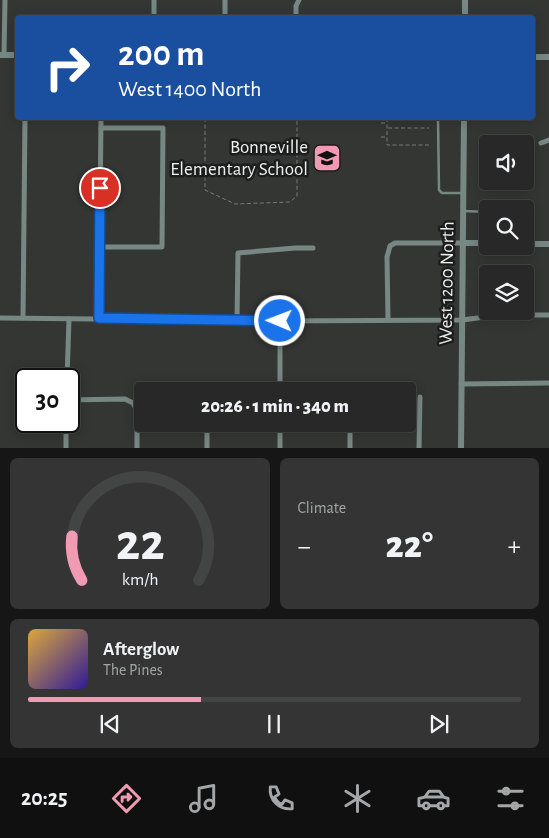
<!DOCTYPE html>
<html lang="en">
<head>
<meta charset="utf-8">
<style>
	:root { --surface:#272827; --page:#333433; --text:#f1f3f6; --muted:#a4a6a7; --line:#434444; --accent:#f19ab3 }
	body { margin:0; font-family:"Alegreya Sans",sans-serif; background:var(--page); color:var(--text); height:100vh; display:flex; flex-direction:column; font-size:19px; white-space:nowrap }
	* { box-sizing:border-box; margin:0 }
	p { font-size:16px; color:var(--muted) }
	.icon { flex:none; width:28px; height:28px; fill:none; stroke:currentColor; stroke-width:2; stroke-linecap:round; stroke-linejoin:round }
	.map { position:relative; height:448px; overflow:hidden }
	.drawer { display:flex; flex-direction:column; gap:10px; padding:10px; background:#151615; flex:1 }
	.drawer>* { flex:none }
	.top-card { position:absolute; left:15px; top:15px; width:520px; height:105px; border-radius:5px; box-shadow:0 2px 12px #0003,0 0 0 1px var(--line); background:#1a4fa0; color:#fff; overflow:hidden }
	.buttons { position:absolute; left:479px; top:135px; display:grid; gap:10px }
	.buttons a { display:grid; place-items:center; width:55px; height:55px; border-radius:5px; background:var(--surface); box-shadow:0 2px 12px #0003,0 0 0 1px var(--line); font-size:25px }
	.speed { position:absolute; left:15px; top:368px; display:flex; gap:10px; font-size:25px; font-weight:700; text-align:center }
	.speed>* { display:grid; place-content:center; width:65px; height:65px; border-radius:50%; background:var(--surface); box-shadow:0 2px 12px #0003,0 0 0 1px var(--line); line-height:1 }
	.speed .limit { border:2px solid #111; border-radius:8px; background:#fff; color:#111 }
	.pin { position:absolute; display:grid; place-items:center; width:42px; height:42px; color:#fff; margin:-21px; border:2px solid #fff; border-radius:50%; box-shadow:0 1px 5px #0007 }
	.me { position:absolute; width:55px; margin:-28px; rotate:271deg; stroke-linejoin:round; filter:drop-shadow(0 0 4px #0008) }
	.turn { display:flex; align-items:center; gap:18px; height:105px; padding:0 20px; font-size:22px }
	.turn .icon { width:65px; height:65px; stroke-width:2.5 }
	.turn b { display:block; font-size:35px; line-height:42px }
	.big { font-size:38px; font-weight:800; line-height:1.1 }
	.drawer .widget { flex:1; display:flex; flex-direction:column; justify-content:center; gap:8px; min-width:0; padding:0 18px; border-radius:8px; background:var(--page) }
	.drawer .dial { align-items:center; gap:0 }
	.dial svg { height:130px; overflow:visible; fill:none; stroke:var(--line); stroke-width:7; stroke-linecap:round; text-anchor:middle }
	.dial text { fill:var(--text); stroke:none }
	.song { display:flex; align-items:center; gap:15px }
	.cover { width:60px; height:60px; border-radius:8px; background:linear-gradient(135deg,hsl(40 70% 55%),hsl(250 70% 35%)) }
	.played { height:5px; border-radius:2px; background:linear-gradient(90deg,var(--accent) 35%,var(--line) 35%) }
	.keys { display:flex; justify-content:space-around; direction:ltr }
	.heat { display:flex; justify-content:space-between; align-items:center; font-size:28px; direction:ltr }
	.drawer .tiles { flex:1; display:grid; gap:10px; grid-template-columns:1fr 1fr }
	.widget:last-child { grid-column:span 2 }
	.trip { position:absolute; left:134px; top:382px; width:282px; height:50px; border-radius:5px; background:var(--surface); box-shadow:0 2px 12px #0003,0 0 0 1px var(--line); font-weight:800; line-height:50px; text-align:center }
	.tabs { display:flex; height:80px; justify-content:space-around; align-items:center; background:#101010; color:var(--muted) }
	.tabs .icon { width:35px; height:35px }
	.tabs .selected { color:var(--accent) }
	.tabs b { font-size:22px; color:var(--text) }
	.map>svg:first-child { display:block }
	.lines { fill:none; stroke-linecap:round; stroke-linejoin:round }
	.path { stroke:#797b79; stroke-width:1; stroke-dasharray:4 2.5; stroke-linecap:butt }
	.service { stroke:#778884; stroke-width:2.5 }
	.minor { stroke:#778884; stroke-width:5 }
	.tertiary { stroke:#778884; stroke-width:6 }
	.route-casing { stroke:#114b97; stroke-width:12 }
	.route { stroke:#1a73e8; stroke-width:9 }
	.labels { text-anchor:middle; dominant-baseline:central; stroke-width:5; stroke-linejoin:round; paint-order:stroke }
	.poi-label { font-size:19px; fill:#eef0ef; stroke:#1c1d1c; text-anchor:end }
	.street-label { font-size:19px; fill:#eef0ef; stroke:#1c1d1c }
</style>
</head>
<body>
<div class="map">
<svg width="549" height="448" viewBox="0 0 549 448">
	<rect width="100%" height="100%" fill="#343634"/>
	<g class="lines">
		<!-- path -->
		<g class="path">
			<polyline points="205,118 205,190 235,204 290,202 297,196 297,118"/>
			<polyline points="387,118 387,145 429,145"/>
			<polyline points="381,123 386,123"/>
			<polyline points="388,128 429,128"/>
			<polyline points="381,137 387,137"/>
		</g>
		<!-- service -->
		<g class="service">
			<polyline points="438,118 439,190 442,193 463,193"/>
			<polyline points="464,211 488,212"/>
		</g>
		<!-- minor -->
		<g class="minor">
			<polyline points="154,18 154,0"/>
			<polyline points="225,18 225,0"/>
			<polyline points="296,18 296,6 299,0"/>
			<polyline points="4,55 5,0"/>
			<polyline points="541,143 549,140"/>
			<polyline points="524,209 524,206"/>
			<polyline points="100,247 162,247 163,128 101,128"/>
			<polyline points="0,318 280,321 462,320 501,315 549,315"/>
			<polyline points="23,318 25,118"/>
			<polyline points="99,318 101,118"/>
			<polyline points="237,320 238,253 295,248 313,248"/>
			<polyline points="388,320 387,257 390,246 395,243 463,243"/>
			<polyline points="67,379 69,319"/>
			<polyline points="461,384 549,383"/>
			<polyline points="280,391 280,321"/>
			<polyline points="69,400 125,399 133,403 137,411 137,448"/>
			<polyline points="66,448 66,421"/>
			<polyline points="207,448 207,424"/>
			<polyline points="280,448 280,424"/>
			<polyline points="350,448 350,424"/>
			<polyline points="419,448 420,397"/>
		</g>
		<!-- tertiary -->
		<g class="tertiary">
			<polyline points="465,18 465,0"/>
			<polyline points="0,55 18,55"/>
			<polyline points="532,57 549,57"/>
			<polyline points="463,243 488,243"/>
			<polyline points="525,244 549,244"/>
			<polyline points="461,448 464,118"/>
		</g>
	</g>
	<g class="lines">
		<!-- route casing -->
		<g class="route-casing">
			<polyline id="route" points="100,188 99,318 280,321"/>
		</g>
		<!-- route -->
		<use href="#route" class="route"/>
	</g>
	<!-- icons -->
	<defs>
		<g id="school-square" transform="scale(1.4375)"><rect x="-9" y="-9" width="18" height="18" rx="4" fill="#f19ab3" stroke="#1c1d1c"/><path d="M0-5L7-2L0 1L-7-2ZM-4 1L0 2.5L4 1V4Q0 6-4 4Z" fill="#111"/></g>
	</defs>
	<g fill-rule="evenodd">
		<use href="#school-square" x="327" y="158"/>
	</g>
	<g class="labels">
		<!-- poi labels -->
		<g class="poi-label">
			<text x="308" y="147">Bonneville<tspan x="308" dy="22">Elementary School</tspan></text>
		</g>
		<!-- street labels -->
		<g class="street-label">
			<text transform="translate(447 283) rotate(-89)">West 1200 North</text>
		</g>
	</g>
</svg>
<div class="buttons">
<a><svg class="icon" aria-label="sound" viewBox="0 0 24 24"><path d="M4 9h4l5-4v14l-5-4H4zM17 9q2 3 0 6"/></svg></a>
<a><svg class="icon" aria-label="search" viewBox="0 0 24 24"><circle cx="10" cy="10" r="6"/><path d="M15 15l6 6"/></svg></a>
<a><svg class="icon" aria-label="layers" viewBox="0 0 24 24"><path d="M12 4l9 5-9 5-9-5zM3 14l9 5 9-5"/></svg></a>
</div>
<div class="speed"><div class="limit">30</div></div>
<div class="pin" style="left:100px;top:188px;background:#d93025"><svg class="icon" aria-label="arrive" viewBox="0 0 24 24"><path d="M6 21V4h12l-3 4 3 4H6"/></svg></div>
<svg class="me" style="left:280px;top:321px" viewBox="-20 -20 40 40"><circle r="17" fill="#1a73e8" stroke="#fff" stroke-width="3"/><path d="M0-11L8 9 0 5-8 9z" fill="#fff"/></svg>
<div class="trip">20:26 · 1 min · 340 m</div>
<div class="top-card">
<div class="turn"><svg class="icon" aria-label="right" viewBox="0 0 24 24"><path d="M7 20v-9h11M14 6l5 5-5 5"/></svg><div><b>200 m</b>West 1400 North</div></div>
</div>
</div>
<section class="drawer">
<div class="tiles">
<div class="widget dial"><svg viewBox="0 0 100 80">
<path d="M14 69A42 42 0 1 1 86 69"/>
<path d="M14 69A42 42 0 0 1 8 42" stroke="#f19ab3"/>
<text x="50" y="56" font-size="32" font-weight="700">22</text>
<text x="50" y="72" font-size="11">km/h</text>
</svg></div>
<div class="widget"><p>Climate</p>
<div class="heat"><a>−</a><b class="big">22°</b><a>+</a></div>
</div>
<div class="widget">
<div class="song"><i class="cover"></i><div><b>Afterglow</b><p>The Pines</p></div></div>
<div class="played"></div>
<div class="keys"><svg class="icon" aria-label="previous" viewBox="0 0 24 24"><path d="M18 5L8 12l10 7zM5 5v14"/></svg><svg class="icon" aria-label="pause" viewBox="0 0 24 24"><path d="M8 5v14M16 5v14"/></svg><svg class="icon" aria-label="next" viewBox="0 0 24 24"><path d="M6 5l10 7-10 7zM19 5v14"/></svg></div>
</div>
</div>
</section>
<nav class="tabs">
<b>20:25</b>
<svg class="icon selected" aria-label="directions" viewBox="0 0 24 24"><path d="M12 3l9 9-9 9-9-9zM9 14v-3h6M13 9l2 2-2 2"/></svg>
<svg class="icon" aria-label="music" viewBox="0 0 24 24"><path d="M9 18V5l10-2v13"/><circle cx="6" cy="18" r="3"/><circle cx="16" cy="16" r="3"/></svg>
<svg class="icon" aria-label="phone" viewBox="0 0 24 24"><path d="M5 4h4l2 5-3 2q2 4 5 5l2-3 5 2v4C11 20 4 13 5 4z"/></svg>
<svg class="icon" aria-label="climate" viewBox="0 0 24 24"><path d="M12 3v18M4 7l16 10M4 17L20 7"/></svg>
<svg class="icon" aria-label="car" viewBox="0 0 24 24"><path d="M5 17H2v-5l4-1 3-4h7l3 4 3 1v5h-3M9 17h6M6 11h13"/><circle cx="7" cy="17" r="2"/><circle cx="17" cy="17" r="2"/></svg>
<svg class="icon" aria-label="filters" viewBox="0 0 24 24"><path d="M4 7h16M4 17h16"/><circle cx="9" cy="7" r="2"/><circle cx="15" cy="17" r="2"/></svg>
</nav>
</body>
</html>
